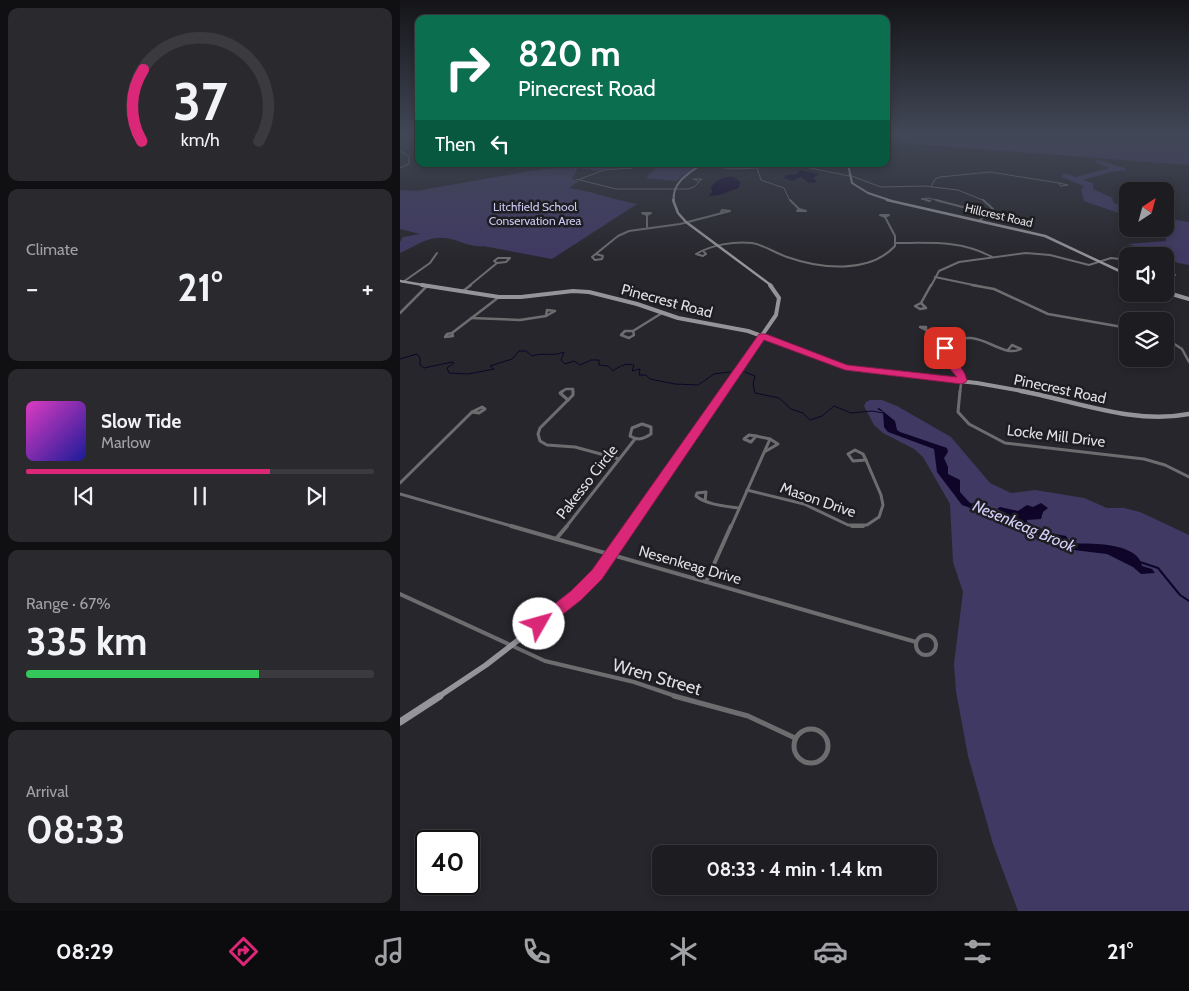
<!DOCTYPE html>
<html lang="en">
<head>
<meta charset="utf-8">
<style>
	:root { --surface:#1d1c21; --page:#2a292e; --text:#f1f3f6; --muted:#a0a1a5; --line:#3b3a3f; --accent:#db2777 }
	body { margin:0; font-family:Cabin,sans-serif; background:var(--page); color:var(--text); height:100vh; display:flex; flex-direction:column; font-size:19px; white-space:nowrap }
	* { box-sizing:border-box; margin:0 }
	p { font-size:16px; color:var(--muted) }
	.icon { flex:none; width:28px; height:28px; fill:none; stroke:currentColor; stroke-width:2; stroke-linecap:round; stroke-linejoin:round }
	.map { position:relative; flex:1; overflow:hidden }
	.drawer { display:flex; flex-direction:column; gap:8px; padding:8px; background:#100f12; width:400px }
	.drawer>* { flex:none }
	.guide { position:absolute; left:15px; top:15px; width:475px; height:152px; border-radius:10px; box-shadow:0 2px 8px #0003,0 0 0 1px var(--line); background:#0b6e4f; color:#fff; overflow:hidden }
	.needle { width:32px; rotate:36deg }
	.controls { position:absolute; left:719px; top:182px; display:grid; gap:10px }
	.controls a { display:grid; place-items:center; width:55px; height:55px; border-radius:10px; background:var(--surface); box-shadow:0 2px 8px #0003,0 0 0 1px var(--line); font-size:25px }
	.speed { position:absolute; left:15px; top:830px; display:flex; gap:10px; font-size:25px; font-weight:700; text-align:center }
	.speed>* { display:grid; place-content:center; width:65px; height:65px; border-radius:50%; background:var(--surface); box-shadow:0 2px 8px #0003,0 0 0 1px var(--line); line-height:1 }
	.speed .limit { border:2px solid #111; border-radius:8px; background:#fff; color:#111 }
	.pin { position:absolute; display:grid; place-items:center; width:42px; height:42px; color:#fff; margin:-21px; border-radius:10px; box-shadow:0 2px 8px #0006 }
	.me { position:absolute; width:55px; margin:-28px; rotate:52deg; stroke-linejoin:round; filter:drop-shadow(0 0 4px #0008) }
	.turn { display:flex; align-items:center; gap:18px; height:105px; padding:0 20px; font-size:22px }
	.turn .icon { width:65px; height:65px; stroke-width:2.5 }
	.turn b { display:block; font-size:35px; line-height:42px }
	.then { display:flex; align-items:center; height:48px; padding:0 20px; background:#0003; gap:10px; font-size:19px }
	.big { font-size:38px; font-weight:700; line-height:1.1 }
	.drawer .tile { flex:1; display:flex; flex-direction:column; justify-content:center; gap:8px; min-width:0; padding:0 18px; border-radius:10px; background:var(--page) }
	.drawer .dial { align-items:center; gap:0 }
	.dial svg { height:130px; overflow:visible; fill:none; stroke:var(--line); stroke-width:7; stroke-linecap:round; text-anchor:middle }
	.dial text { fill:var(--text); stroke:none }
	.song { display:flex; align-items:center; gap:15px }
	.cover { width:60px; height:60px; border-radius:8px; background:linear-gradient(135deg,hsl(310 70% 55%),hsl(240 70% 35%)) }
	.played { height:5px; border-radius:2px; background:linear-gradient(90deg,var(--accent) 70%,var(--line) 70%) }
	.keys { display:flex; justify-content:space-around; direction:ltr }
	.heat { display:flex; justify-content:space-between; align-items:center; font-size:28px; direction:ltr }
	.charge { height:8px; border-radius:4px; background:linear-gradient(90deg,#34c759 67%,var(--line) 0) }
	.trip { position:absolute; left:252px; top:845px; width:285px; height:50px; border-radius:10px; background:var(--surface); box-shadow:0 2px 8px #0003,0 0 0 1px var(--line); font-weight:700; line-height:50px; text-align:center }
	.dock { display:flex; height:80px; justify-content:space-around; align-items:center; background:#0c0b0d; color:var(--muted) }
	.dock .icon { width:35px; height:35px }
	.dock .active { color:var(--accent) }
	.dock b { font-size:22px; color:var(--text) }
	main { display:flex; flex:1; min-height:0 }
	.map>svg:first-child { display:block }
	.green { fill:#403963 }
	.water { fill:#0f0529 }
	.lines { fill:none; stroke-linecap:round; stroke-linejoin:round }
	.stream-far1 { stroke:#0f0529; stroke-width:1 }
	.stream { stroke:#0f0529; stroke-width:2 }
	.street-far5 { stroke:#6d6d70; stroke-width:1 }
	.street-far4 { stroke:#6d6d70; stroke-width:2 }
	.street-far3 { stroke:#6d6d70; stroke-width:2.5 }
	.street-far2 { stroke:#6d6d70; stroke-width:3 }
	.street-far1 { stroke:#6d6d70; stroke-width:4 }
	.street { stroke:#6d6d70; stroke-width:5 }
	.secondary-far5 { stroke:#959499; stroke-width:2 }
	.secondary-far4 { stroke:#959499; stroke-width:2.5 }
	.secondary-far3 { stroke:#959499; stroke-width:4 }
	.secondary-far2 { stroke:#959499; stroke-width:4.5 }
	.secondary-far1 { stroke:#959499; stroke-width:5.5 }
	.secondary { stroke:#959499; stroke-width:7 }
	.route { fill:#db2777; stroke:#8e194d }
	.labels { text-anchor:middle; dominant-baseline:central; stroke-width:5; stroke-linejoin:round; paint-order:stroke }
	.far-park-label { font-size:12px; fill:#cdc9f4; stroke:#1d1d22 }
	.far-street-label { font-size:12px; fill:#dfdfe3; stroke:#1d1d22 }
	.street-label { font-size:15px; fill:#dfdfe3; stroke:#1d1d22 }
	.water-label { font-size:16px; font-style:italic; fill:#d3cefa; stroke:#1d1d22 }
	.near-street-label { font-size:18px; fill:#dfdfe3; stroke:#1d1d22 }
</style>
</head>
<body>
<main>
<section class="drawer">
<div class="tile dial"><svg viewBox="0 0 100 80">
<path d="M14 69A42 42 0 1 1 86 69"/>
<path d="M14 69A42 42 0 0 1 15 25" stroke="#db2777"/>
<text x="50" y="56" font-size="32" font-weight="700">37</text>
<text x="50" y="72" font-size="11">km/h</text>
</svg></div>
<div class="tile"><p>Climate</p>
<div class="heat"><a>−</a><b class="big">21°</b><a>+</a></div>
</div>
<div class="tile">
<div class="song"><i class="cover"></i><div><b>Slow Tide</b><p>Marlow</p></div></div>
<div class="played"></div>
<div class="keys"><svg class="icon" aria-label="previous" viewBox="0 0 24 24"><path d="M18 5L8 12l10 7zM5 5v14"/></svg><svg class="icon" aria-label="pause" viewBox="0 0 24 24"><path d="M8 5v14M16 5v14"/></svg><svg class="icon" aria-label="next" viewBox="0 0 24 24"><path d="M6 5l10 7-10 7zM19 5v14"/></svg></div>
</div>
<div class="tile"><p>Range · 67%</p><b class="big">335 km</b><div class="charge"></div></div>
<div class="tile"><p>Arrival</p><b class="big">08:33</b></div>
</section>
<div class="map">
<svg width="789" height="911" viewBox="0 0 789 911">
	<rect width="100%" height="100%" fill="#27262c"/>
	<!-- green -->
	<g class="green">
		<polygon points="486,134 789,134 789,165 486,142"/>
		<polygon points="698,160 725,168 726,170 711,172 683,180 693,183 693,189 712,198 714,203 727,206 727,216 684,201 681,190 684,186 661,177 665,173 675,177 710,168 696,163 695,161"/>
		<path d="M 145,164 L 219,164 L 218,168 L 197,171 L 178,168 L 172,179 L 179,181 L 169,188 C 192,191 214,200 237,204 L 152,259 L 83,246 C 71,248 57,239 45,238 C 27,236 16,246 0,253 L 0,242 L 3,237 L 20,234 L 0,229 L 0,190 L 16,191 L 142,169 L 171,168 Z"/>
		<polygon points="260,164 299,164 276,181 246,178"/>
		<polygon points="765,218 789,222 789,265 778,263 754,251 727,244 766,241 766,238 752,229 765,229"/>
		<polygon points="470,400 482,400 497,406 551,437 590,483 611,493 635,490 684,498 707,508 724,508 740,512 789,535 789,911 618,911 593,844 568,756 556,691 554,664 563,592 553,562 550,504 523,457 514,449 483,433 474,425 464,406 466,402"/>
	</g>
	<!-- water -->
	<g class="water">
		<polygon points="399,170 419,174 413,178 417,182 409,183 401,177 392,181 384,178 386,175 397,174"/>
		<path d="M 334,177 L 340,182 L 339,188 L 319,195 L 309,196 L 312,192 L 311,187 C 317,180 324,176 334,177 Z"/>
		<path d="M 479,408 L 495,421 L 497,430 L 500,432 L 547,448 L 548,452 L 544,458 L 548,467 L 548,474 L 560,480 L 560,492 L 570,503 C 574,504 579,503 583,505 C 592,508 596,516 606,513 L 597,509 L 600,507 L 618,511 L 627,505 L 633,507 L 641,503 L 648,508 L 643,512 L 641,519 L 627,520 L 629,529 L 666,536 L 668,539 L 665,544 C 684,543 738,541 742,566 L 752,569 L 755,573 L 741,574 L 733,567 L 707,554 L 657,548 L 646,536 L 621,533 L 614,527 L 586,518 L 579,511 L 562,505 L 537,472 L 534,449 L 488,432 L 484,427 L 483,412 L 477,409 Z"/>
	</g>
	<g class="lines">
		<!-- stream-far1 -->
		<g class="stream-far1">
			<path d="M 0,359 L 17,354 L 20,358 L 20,365 L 24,368 L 52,362 L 54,363 L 47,368 L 49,373 L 68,374 L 94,369 L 90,366 L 112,359 L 119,351 L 126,351 L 132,356 C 144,352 151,357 164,352 L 161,360 L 165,364 L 174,361 L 180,365 L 191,360 L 199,360 L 199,365 L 208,366 L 213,371 C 220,366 225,363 234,365 L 232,371 L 240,369 L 239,375 L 246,375 L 250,379 L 275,384 L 298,385 L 314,374 L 330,372"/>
			<polyline points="345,372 355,376 353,384 355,393 379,398 391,409 403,413 410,420 422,416 434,406 451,413 472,411 483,413"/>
		</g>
		<!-- stream -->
		<polyline class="stream" points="740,562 758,568 780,595 789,601"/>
		<!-- street-far5 -->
		<g class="street-far5">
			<polyline points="0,151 9,157 9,164 0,168"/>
			<polyline points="300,165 333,169 401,166 449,176"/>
			<polyline points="357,168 361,180 384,188 390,201"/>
			<polyline points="449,175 481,187 525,186 558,190 585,201"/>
			<polyline points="176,179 216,189 288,189 294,187 302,179 293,179 298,181"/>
			<polyline points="180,179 204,170 232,168 224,168"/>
			<polygon points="659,183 668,185 661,186"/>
			<polyline points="531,187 535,179 540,177 590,172 659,183"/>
			<polyline points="530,201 521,199 528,198 541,201"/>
		</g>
		<!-- street-far4 -->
		<g class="street-far4">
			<polyline points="390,200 399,209"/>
			<polyline points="526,200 530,201"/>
			<polyline points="536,200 589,214"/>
			<polygon points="399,209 406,211 397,211"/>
			<polygon points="242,213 251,213 247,215"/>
			<polyline points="247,215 247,227"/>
			<polygon points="480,215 489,215 485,217"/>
			<polyline points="579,221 593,209 583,200"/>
			<path d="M 496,243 C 530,243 561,240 592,257"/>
			<path d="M 304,252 L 306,254 L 303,256 L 296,254 C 311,245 334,241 352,243 C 364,245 375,253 387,257 C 421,269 469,274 495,246 L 495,236 L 485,217"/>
			<polyline points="196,254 203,256 202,259 195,260 192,257 218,236 229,231 280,224 330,211 322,210 321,212"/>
			<polygon points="98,258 110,258 106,262 97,263 94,261"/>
			<polyline points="765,272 775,275 772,277 765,275"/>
			<polyline points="535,277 578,286"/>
			<polyline points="3,282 30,263 37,253"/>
			<polyline points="69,286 97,263"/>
			<polyline points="531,286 539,271 559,262 626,253 650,255 689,265 711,258 728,260"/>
		</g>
		<!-- street-far3 -->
		<g class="street-far3">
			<polyline points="572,285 594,289 648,314 728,328"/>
			<polyline points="63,291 71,285"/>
			<polygon points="521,303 526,308 520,309 515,306"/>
			<polyline points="521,303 531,285"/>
			<polygon points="147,310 155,311 146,316"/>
			<polyline points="0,313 27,286"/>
			<polyline points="71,318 120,320 146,316"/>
			<polygon points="520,327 526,327 526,330"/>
			<polyline points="526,330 547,343"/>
			<polygon points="225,331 233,331 234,335 229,338 221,335"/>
			<polyline points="233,331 262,313"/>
			<polygon points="52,333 53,336 45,337 47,334"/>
			<polyline points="52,333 99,297"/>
			<polyline points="765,338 782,349 789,362"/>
			<polyline points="161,392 166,389 173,389 173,392"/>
			<path d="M 560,392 L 562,376 L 547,359 L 546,346 C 578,322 599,360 621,349 L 612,345 L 608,350"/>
		</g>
		<!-- street-far2 -->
		<g class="street-far2">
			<polyline points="163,391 160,393 168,400"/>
			<polyline points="560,391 558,412 569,424 605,443 744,459 765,465 789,477"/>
			<polyline points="168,400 140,428 138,434 140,441 147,445 175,447 219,459"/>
			<polyline points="168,400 173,395 173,391"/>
			<polygon points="82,407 85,409 79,413 72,412"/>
			<path d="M 242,424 L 251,427 L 251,434 C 243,439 238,441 230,436 L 232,428 Z"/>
			<polygon points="349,435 356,436 351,442 344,439"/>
			<polygon points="455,450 463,454 466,460 453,461 448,454"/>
			<polyline points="366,451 378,444 370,439"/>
			<polyline points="0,483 72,412"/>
			<polyline points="347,490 404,504 448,525 467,525 479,517 483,505 481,495 466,460"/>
			<polyline points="0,494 115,527"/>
			<path d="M 305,501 L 306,492 L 297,493 L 296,496 C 307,505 325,506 339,508"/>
			<polyline points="166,527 235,439"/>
			<polyline points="331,527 370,439 356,436"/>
		</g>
		<!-- street-far1 -->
		<g class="street-far1">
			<polyline points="111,526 516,642"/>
			<polyline points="452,526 463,526"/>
			<polyline points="156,539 167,526"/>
			<polyline points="306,582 331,526"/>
			<polyline points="0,594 145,661 234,682 278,697"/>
			<circle cx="526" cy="645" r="10"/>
		</g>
		<!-- street -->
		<g class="street">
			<polyline points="274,696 348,716 395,738"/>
			<circle cx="411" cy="746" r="17"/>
		</g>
		<!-- secondary-far5 -->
		<g class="secondary-far5">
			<polyline points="448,164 452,183 468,193 492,201"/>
			<path d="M 274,201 C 271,183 289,173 302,164"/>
		</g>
		<!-- secondary-far4 -->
		<g class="secondary-far4">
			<polyline points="273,200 278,213 286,222 372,286"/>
			<polyline points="487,200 645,236 728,275"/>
			<polyline points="0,281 29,286"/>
		</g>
		<!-- secondary-far3 -->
		<g class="secondary-far3">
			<polyline points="22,285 99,297 121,297 173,291 189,292 237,304 278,318 348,331 452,369 577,383 628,392"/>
			<polyline points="765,292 789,299"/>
			<polyline points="323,392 376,315 379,298 370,285"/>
		</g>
		<!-- secondary-far2 -->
		<g class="secondary-far2">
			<path d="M 621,391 C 676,401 733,425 789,414"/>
			<polyline points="230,527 323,391"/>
		</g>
		<!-- secondary-far1 -->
		<polyline class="secondary-far1" points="38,697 86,665 166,603 197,574 231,526"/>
		<!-- secondary -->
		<polyline class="secondary" points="0,722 40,696"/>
	</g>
	<!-- sky -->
	<linearGradient id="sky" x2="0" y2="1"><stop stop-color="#151518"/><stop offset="0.51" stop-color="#414756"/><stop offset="1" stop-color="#414756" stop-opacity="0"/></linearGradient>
	<rect width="789" height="261" fill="url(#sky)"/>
	<!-- route -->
	<path class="route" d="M 359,334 L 366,334 L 447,365 L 557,377 L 543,361 L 540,348 L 545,345 L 549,348 C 554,366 564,365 567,381 L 562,384 L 445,370 L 364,340 L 202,579 L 181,600 L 144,629 L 139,631 L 134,629 L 131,624 L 134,620 L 171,591 L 192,570 Z"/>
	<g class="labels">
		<!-- far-park labels -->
		<g class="far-park-label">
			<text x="135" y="206">Litchfield School<tspan x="135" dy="14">Conservation Area</tspan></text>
		</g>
		<!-- far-street labels -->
		<g class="far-street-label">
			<text transform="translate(599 215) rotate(13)">Hillcrest Road</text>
		</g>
		<!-- street labels -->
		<g class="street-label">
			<text transform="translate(267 301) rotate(15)">Pinecrest Road</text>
			<text transform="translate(660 389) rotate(12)">Pinecrest Road</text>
			<text transform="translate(656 436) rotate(7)">Locke Mill Drive</text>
			<text transform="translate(187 482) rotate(-52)">Pakesso Circle</text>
			<text transform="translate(418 500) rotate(19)">Mason Drive</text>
			<text transform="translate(290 565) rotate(16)">Nesenkeag Drive</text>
		</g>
		<!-- water labels -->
		<g class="water-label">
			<text transform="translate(624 526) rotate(23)">Nesenkeag Brook</text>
		</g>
		<!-- near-street labels -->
		<g class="near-street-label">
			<text transform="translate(257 677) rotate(16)">Wren Street</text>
		</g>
	</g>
</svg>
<div class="controls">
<a><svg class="needle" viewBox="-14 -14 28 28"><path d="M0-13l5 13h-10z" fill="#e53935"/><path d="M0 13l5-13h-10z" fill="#a0a1a5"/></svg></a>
<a><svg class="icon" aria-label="sound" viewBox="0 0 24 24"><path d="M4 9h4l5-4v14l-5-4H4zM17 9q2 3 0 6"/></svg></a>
<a><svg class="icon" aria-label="layers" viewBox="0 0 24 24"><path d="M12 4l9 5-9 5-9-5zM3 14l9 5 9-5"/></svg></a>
</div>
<div class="speed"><div class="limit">40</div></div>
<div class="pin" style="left:545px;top:348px;background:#d93025"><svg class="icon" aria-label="arrive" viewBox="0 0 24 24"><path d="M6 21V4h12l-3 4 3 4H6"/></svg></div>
<svg class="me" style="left:139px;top:624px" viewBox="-20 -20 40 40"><circle r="19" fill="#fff"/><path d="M0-13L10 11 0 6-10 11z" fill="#db2777"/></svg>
<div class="trip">08:33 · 4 min · 1.4 km</div>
<div class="guide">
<div class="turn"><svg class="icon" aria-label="right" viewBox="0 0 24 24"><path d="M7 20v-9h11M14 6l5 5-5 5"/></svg><div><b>820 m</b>Pinecrest Road</div></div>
<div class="then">Then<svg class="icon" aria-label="left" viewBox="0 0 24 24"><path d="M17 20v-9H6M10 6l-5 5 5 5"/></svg></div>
</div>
</div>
</main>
<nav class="dock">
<b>08:29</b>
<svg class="icon active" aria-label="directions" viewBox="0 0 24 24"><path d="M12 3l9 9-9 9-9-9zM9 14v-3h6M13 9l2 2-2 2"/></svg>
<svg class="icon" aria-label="music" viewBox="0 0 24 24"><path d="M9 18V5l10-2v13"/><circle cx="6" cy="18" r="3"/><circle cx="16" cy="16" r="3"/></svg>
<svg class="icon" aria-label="phone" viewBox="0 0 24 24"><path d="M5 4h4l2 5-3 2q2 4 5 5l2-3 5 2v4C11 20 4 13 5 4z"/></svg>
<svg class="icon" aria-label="climate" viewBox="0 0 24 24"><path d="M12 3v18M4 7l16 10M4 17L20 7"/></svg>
<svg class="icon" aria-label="car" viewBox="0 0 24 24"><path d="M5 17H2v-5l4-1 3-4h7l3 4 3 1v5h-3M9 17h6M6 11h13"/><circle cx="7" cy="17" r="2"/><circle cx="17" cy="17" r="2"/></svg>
<svg class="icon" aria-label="filters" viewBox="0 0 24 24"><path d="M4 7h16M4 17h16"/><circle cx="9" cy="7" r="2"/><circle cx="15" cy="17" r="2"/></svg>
<b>21°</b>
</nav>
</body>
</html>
